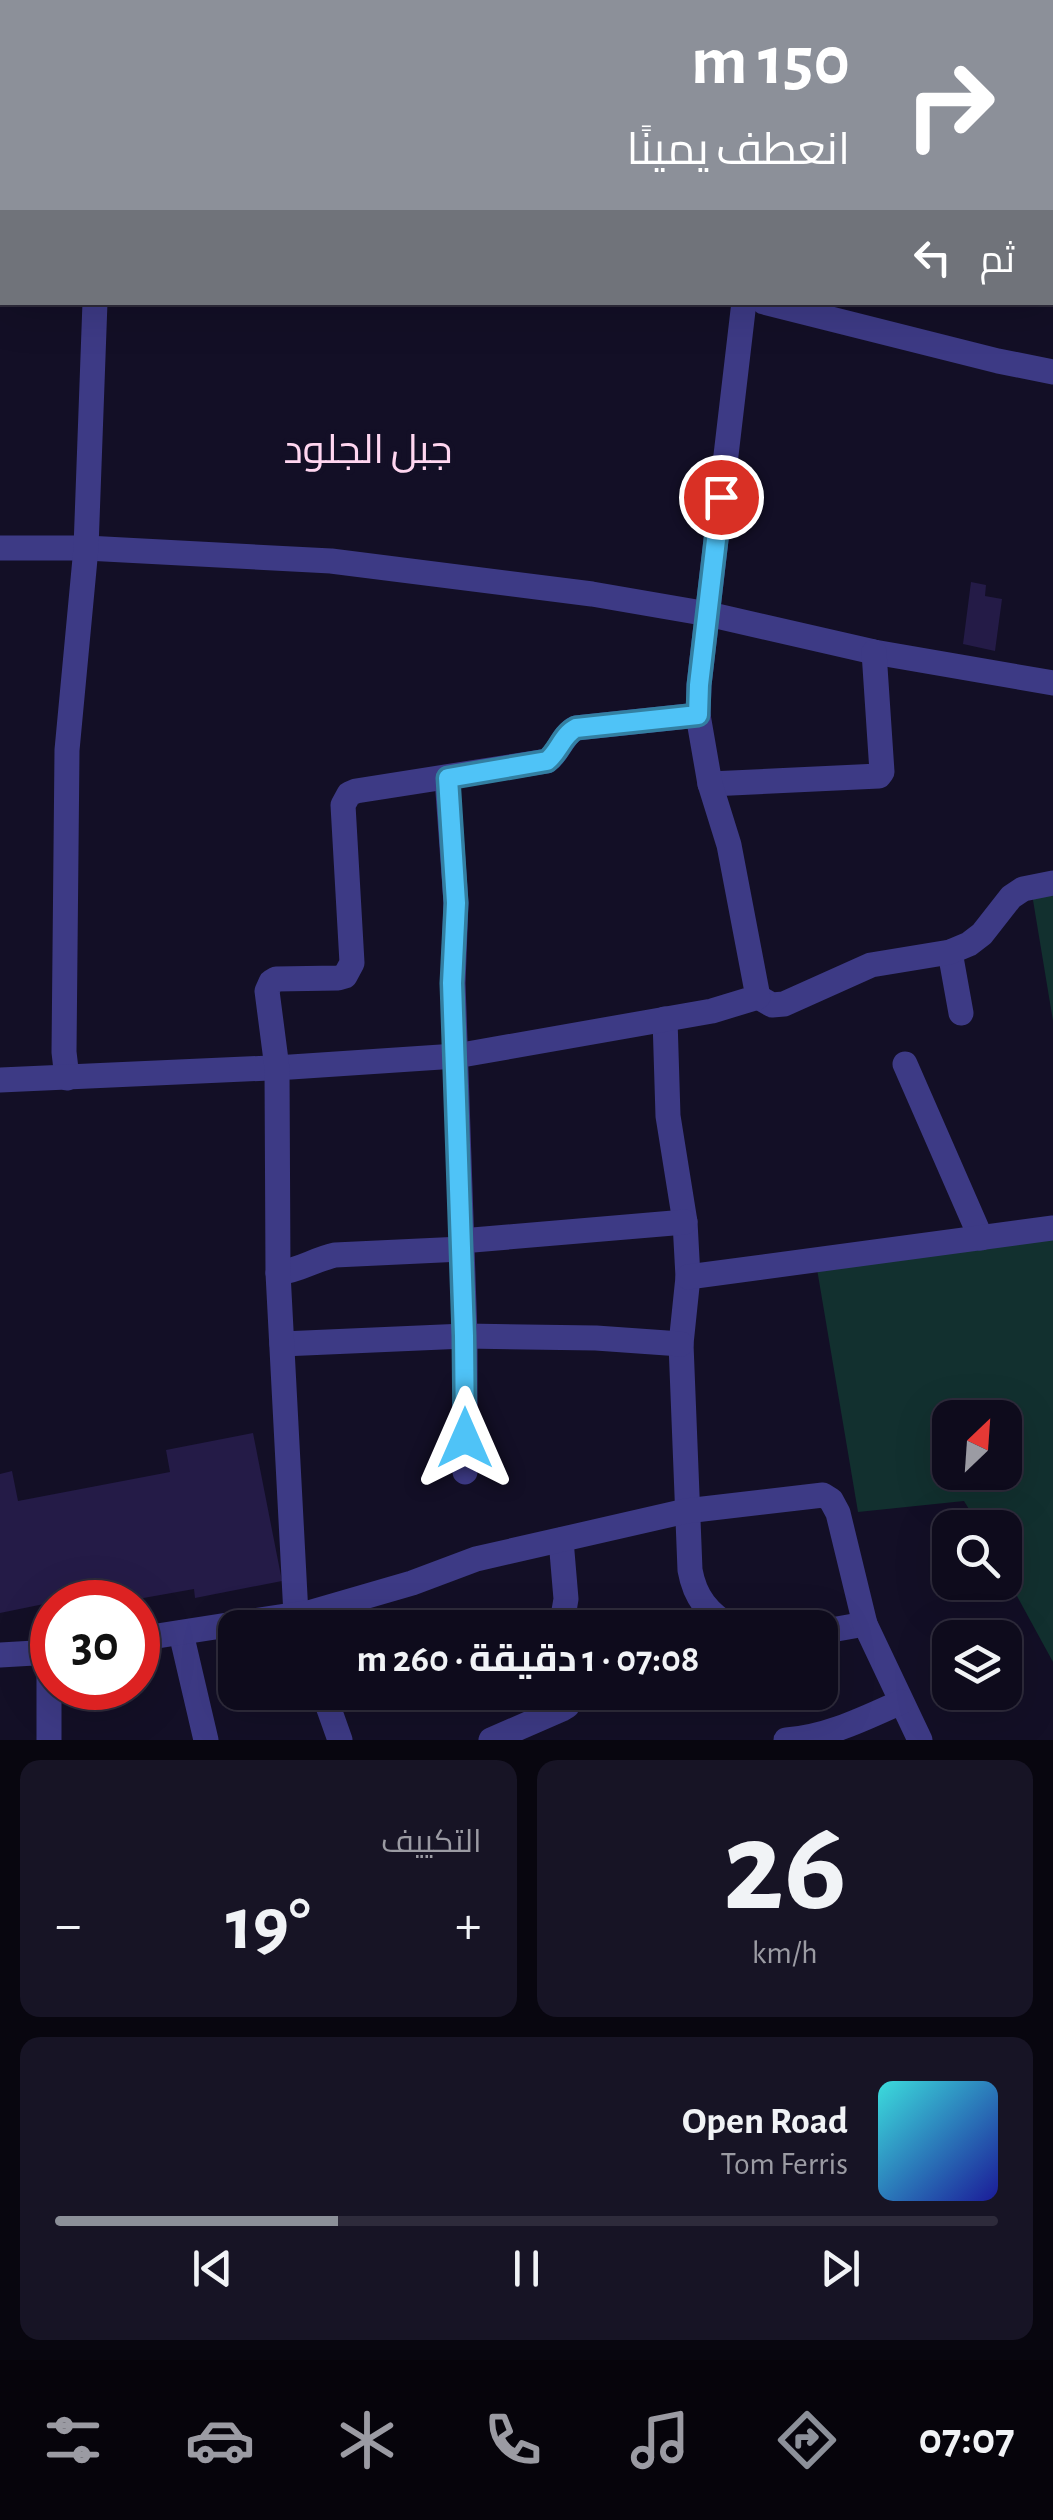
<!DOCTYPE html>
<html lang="ar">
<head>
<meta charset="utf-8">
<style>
	:root { --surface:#0e0b1c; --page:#171425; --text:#f1f3f6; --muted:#9b9ba3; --line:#2e2b3b; --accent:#8c9099 }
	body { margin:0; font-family:"Alegreya Sans",Cairo,sans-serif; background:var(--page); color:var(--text); direction:rtl; height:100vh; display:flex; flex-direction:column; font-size:38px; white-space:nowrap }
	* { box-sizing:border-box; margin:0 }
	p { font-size:32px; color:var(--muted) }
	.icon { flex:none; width:55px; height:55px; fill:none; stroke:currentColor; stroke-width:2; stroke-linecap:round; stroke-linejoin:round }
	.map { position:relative; height:1740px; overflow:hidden; direction:ltr }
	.drawer { display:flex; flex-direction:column; gap:20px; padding:20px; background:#08060f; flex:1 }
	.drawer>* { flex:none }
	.banner { position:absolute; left:0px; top:0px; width:1055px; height:305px; box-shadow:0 10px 40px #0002,0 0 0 2px var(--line); direction:rtl; background:#8c9099; color:#fff; overflow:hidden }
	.needle { width:65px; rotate:25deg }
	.fabs { position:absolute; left:932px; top:1400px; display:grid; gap:20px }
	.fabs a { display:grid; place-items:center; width:90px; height:90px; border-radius:20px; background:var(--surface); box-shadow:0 10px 40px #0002,0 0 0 2px var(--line); font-size:50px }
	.speed { position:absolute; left:30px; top:1580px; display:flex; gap:20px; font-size:50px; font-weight:700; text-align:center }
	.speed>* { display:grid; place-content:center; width:130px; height:130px; border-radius:50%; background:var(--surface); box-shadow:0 10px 40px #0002,0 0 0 2px var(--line); line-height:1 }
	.speed .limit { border:15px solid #d22; background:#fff; color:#111 }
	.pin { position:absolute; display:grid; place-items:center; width:85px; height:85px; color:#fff; margin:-42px; border:5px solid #fff; border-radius:50%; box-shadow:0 2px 10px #0007 }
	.me { position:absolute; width:110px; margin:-55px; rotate:0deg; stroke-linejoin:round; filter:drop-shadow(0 0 8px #0008) }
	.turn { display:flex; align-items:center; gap:35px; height:210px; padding:0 40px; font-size:45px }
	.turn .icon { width:130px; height:130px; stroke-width:2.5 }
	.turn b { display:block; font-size:70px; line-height:85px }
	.then { display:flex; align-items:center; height:95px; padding:0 40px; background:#0003; gap:20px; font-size:38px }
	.big { font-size:75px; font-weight:700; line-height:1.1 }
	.drawer .tile { flex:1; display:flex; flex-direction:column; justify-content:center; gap:15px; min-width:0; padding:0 35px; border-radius:20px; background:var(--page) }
	.drawer .dial { align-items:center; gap:0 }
	.dial b { font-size:130px; line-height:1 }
	.song { display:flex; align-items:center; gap:30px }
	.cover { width:120px; height:120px; border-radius:15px; background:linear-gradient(135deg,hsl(180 70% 55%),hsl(240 70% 35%)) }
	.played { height:10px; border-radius:5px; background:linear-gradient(90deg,var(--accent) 30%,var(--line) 30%) }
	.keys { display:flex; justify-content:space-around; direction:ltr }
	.heat { display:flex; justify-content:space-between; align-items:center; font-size:55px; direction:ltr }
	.drawer .tiles { flex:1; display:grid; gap:20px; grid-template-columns:1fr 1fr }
	.tile:last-child { grid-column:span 2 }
	.trip { position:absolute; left:218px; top:1610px; width:620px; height:100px; border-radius:20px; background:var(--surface); box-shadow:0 10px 40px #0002,0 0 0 2px var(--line); font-weight:700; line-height:100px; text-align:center; direction:rtl }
	.tabs { display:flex; height:160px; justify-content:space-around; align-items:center; background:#06040b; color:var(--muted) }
	.tabs .icon { width:70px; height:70px }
	.tabs .on { color:var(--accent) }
	.tabs b { font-size:45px; color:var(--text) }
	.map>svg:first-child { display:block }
	.green { fill:#12302f; fill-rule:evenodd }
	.building { fill:#241b47 }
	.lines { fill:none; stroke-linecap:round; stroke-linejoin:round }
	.street { stroke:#3d3a85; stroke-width:25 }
	.route-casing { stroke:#337fa1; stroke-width:25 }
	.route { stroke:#4fc3f7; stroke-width:18 }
	.labels { text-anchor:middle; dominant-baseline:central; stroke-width:10; stroke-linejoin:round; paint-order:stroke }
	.quarter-label { font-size:40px; fill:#ffd6f0; stroke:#130f26 }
</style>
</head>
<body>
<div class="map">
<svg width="1053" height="1740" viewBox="0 0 1053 1740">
	<rect width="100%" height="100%" fill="#130f26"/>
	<!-- green -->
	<g class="green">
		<polygon points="1053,885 1053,1021 1031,888"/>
		<path d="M 1053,1238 L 1053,1662 L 1005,1574 L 1005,1528 L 980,1527 L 964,1501 L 858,1512 L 817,1269 ZM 950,1418 L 1005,1418 L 1005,1472 L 950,1472 Z"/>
	</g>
	<!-- building -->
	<g class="building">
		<polygon points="971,582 986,585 985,596 1002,599 995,651 963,644"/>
		<polygon points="253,1433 282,1581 195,1598 194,1589 121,1602 52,1602 52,1615 46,1617 44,1604 0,1613 0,1474 12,1471 18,1501 170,1472 166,1450"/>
	</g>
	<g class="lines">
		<!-- street -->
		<g class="street">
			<polyline points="11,0 44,2"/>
			<polyline points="128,2 137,0"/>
			<polyline points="794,2 795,0"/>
			<polyline points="0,239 2,240"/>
			<polyline points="764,302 998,361 1053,372"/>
			<polyline points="0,548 86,548 331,561 592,594 708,614 874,652 1053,683"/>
			<polyline points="447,778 456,903 453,983 465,1336 465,1472"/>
			<polyline points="710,784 879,776 882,772 874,652"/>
			<polyline points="950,952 961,1013"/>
			<polyline points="758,997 772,1005 784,1004 871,965 950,952 969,944 982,934 1011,897 1023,889 1053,883"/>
			<path d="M 665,1019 L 668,1116 L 685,1222 L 688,1277 L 681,1344 L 690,1570 C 695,1598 708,1613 732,1628"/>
			<polyline points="905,1064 981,1238"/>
			<polyline points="67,1078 64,1052 67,750 86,548 95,302"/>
			<polyline points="0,1080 291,1067 456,1056 712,1011 758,997 729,845 710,784 698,715 699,685 744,302"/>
			<polyline points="461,1241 685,1222"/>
			<path d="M 278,1273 C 301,1270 313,1260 335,1255 L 462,1249"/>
			<polyline points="688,1277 1053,1228"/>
			<polyline points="282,1344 465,1336 596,1338 681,1344"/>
			<path d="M 301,1628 L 296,1615 L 278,1273 L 277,1068 L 267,991 L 271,982 L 276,979 L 338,978 L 345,976 L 352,963 L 343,805 L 349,794 L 356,791 L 547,761 C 560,752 562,735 576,728 L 698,715"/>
			<polyline points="561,1628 566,1599 561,1540"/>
			<polyline points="820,1632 865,1624"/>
			<polyline points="181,1633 206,1740"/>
			<polyline points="138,1639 312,1612 412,1583 476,1559 686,1511 823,1495 831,1500 838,1513 865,1624 920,1740"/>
			<polyline points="49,1652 49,1740"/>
			<polyline points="0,1655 52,1652"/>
			<polyline points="323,1692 340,1740"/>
			<polyline points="491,1740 562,1709 567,1706 571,1692"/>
			<path d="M 786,1740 C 827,1737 863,1719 901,1702"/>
		</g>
	</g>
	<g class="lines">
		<!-- route casing -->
		<g class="route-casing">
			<path id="route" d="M 465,1438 L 464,1336 L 452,983 L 456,903 L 448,778 L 547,761 C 559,752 562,735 576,728 L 698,715 L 699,685 L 721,497"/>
		</g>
		<!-- route -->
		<use href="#route" class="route"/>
	</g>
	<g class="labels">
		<!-- quarter labels -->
		<g class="quarter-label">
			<text x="368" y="451">جبل الجلود</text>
		</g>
	</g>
</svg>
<div class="fabs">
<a><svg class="needle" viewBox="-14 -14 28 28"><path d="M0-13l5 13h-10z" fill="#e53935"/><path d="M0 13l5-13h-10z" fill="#9b9ba3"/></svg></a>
<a><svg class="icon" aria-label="search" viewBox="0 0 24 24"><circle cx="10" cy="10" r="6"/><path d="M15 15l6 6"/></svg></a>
<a><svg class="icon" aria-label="layers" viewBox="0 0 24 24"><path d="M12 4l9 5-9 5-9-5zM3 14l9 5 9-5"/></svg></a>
</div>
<div class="speed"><div class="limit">30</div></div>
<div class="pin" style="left:721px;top:497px;background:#d93025"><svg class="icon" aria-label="arrive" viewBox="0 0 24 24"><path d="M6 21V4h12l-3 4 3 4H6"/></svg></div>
<svg class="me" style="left:465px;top:1438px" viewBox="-20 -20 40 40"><path d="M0-17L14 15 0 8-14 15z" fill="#4fc3f7" stroke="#fff" stroke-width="4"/></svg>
<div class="trip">07:08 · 1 دقيقة · 260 m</div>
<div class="banner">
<div class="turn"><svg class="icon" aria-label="right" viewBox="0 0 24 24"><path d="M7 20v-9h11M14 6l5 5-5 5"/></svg><div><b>150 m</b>انعطف يمينًا</div></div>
<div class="then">ثم<svg class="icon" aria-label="left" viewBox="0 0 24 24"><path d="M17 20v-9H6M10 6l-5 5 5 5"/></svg></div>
</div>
</div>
<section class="drawer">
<div class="tiles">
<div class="tile dial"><b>26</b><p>km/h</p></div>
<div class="tile"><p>التكييف</p>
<div class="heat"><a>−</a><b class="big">19°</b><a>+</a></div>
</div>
<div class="tile">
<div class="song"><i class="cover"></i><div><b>Open Road</b><p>Tom Ferris</p></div></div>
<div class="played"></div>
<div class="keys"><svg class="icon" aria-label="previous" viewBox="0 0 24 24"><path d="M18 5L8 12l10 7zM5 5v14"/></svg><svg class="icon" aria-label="pause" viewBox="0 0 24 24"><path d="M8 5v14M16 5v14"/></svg><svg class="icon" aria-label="next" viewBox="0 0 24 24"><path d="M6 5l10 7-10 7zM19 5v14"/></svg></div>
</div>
</div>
</section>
<nav class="tabs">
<b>07:07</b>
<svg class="icon on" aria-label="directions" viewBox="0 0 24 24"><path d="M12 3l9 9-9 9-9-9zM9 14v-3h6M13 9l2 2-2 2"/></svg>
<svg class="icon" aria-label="music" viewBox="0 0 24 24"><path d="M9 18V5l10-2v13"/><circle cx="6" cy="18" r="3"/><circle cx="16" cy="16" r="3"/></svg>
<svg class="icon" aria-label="phone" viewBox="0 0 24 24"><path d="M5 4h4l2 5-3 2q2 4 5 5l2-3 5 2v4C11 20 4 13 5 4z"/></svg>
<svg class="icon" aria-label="climate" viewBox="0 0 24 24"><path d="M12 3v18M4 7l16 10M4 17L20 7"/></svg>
<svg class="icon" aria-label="car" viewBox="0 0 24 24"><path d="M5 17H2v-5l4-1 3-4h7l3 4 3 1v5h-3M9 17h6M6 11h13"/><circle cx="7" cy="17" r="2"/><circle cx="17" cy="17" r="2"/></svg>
<svg class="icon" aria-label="filters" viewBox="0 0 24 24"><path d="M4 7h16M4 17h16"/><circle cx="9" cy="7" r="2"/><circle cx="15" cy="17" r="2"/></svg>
</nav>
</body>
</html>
